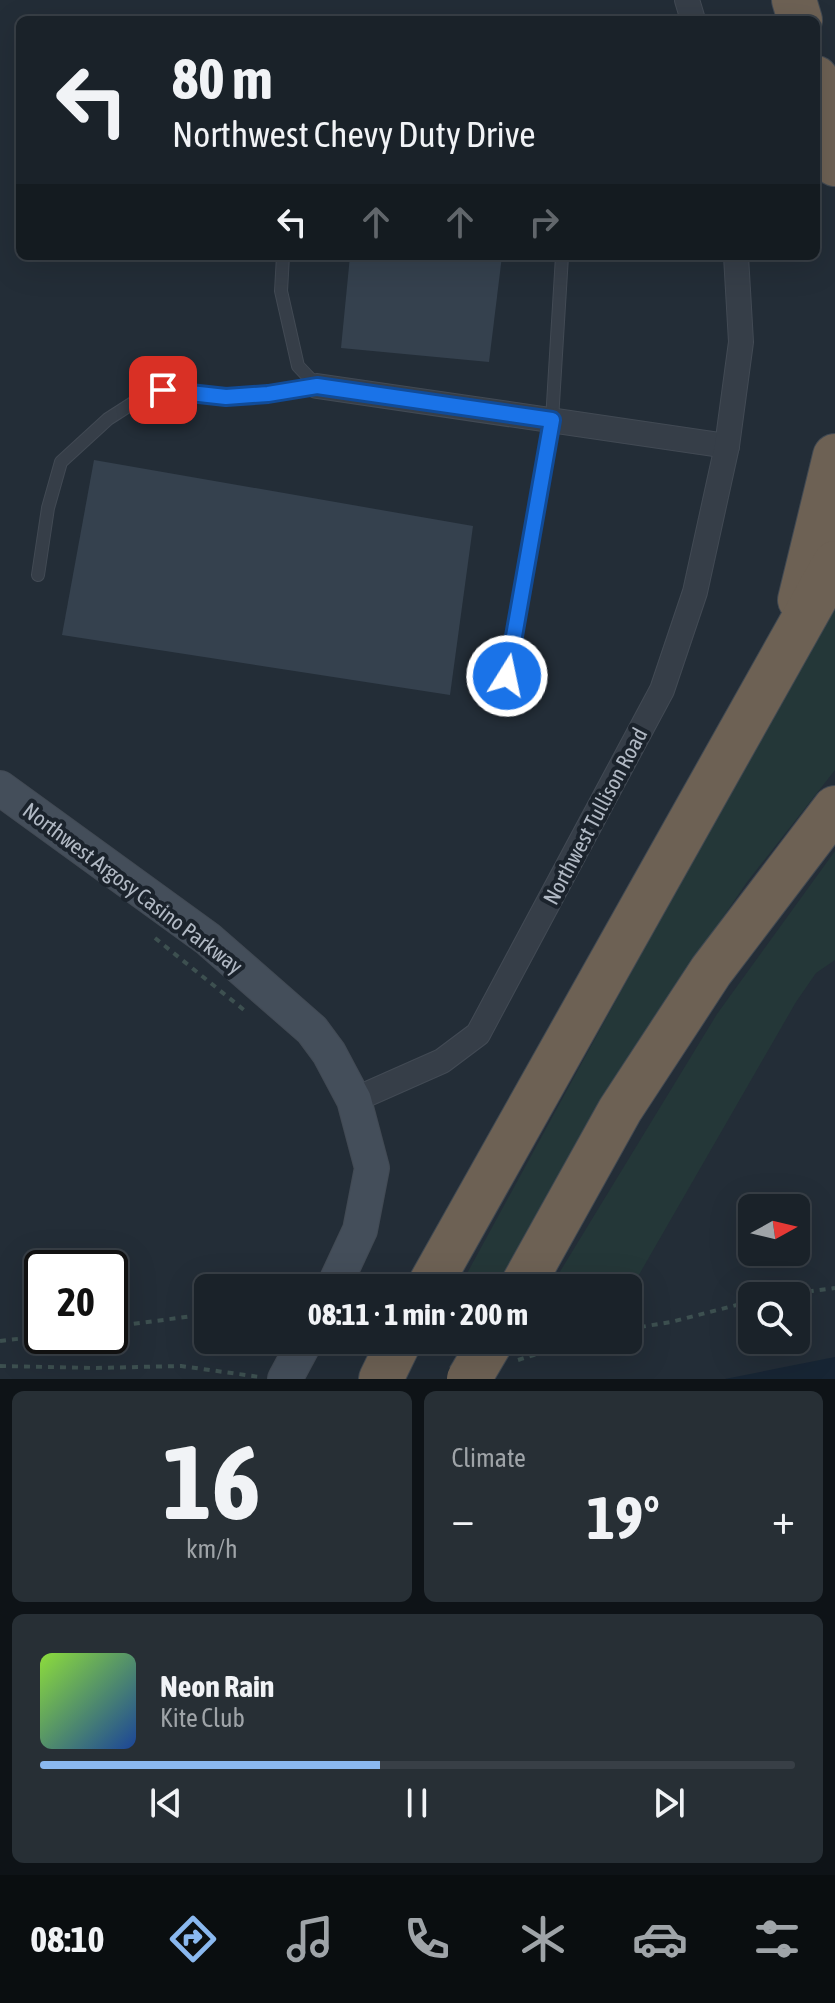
<!DOCTYPE html>
<html lang="en">
<head>
<meta charset="utf-8">
<style>
	:root { --surface:#1a2229; --page:#272f35; --text:#f1f3f6; --muted:#9fa4a8; --line:#383f46; --accent:#8ab8ef }
	body { margin:0; font-family:"Asap Condensed",sans-serif; background:var(--page); color:var(--text); height:100vh; display:flex; flex-direction:column; font-size:30px; white-space:nowrap }
	* { box-sizing:border-box; margin:0 }
	p { font-size:26px; color:var(--muted) }
	.icon { flex:none; width:44px; height:44px; fill:none; stroke:currentColor; stroke-width:2; stroke-linecap:round; stroke-linejoin:round }
	.map { position:relative; height:1379px; overflow:hidden }
	.drawer { display:flex; flex-direction:column; gap:12px; padding:12px; background:#0e1317; flex:1 }
	.drawer>* { flex:none }
	.banner { position:absolute; left:16px; top:16px; width:804px; height:244px; border-radius:12px; box-shadow:0 8px 32px #0002,0 0 0 2px var(--line); background:#1a2229; color:var(--text); overflow:hidden }
	.needle { width:52px; rotate:82deg }
	.fabs { position:absolute; left:738px; top:1194px; display:grid; gap:16px }
	.fabs a { display:grid; place-items:center; width:72px; height:72px; border-radius:12px; background:var(--surface); box-shadow:0 8px 32px #0002,0 0 0 2px var(--line); font-size:40px }
	.speed { position:absolute; left:24px; top:1250px; display:flex; gap:16px; font-size:40px; font-weight:700; text-align:center }
	.speed>* { display:grid; place-content:center; width:104px; height:104px; border-radius:50%; background:var(--surface); box-shadow:0 8px 32px #0002,0 0 0 2px var(--line); line-height:1 }
	.speed .limit { border:4px solid #111; border-radius:12px; background:#fff; color:#111 }
	.pin { position:absolute; display:grid; place-items:center; width:68px; height:68px; color:#fff; margin:-34px; border-radius:16px; box-shadow:0 4px 12px #0006 }
	.me { position:absolute; width:88px; margin:-44px; rotate:10deg; stroke-linejoin:round; filter:drop-shadow(0 0 6px #0008) }
	.turn { display:flex; align-items:center; gap:28px; height:168px; padding:0 24px; font-size:36px }
	.turn .icon { width:104px; height:104px; stroke-width:2.5 }
	.turn b { display:block; font-size:56px; line-height:68px }
	.lanes { display:flex; align-items:center; height:76px; padding:0 24px; background:#0003; justify-content:center; gap:40px; direction:ltr }
	.lanes .off { opacity:.35 }
	.big { font-size:60px; font-weight:700; line-height:1.1 }
	.drawer .tile { flex:1; display:flex; flex-direction:column; justify-content:center; gap:12px; min-width:0; padding:0 28px; border-radius:12px; background:var(--page) }
	.drawer .dial { align-items:center; gap:0 }
	.dial b { font-size:104px; line-height:1 }
	.song { display:flex; align-items:center; gap:24px }
	.cover { width:96px; height:96px; border-radius:12px; background:linear-gradient(135deg,hsl(90 70% 55%),hsl(220 70% 35%)) }
	.played { height:8px; border-radius:4px; background:linear-gradient(90deg,var(--accent) 45%,var(--line) 45%) }
	.keys { display:flex; justify-content:space-around; direction:ltr }
	.heat { display:flex; justify-content:space-between; align-items:center; font-size:44px; direction:ltr }
	.drawer .tiles { flex:1; display:grid; gap:12px; grid-template-columns:1fr 1fr }
	.tile:last-child { grid-column:span 2 }
	.trip { position:absolute; left:194px; top:1274px; width:448px; height:80px; border-radius:12px; background:var(--surface); box-shadow:0 8px 32px #0002,0 0 0 2px var(--line); font-weight:700; line-height:80px; text-align:center }
	.dock { display:flex; height:128px; justify-content:space-around; align-items:center; background:#0a0e10; color:var(--muted) }
	.dock .icon { width:56px; height:56px }
	.dock .current { color:var(--accent) }
	.dock b { font-size:36px; color:var(--text) }
	.map>svg:first-child { display:block }
	.green { fill:#243738 }
	.water { fill:#172534 }
	.building { fill:#35414e }
	.lines { fill:none; stroke-linecap:round; stroke-linejoin:round }
	.lane-casing { stroke:#424a54; stroke-width:14 }
	.street-casing { stroke:#424a54; stroke-width:26 }
	.secondary-casing { stroke:#424a54; stroke-width:36 }
	.highway-casing { stroke:#414952; stroke-width:46 }
	.path { stroke:#3d5050; stroke-width:4; stroke-dasharray:6 6; stroke-linecap:butt }
	.lane { stroke:#363e48; stroke-width:12 }
	.street { stroke:#363e48; stroke-width:24 }
	.secondary { stroke:#444e5a; stroke-width:34 }
	.highway { stroke:#6d6154; stroke-width:44 }
	.highway-bridge-casing { stroke:#414952; stroke-width:46; stroke-linecap:butt }
	.highway-bridge { stroke:#6d6154; stroke-width:44 }
	.route-casing { stroke:#114b97; stroke-width:20 }
	.route { stroke:#1a73e8; stroke-width:14 }
	.labels { text-anchor:middle; dominant-baseline:central; stroke-width:8; stroke-linejoin:round; paint-order:stroke }
	.street-label { font-size:22px; fill:#b1b9c4; stroke:#1b232c }
</style>
</head>
<body>
<div class="map">
<svg width="835" height="1379" viewBox="0 0 835 1379">
	<rect width="100%" height="100%" fill="#232d37"/>
	<!-- green -->
	<g class="green">
		<polygon points="835,599 835,770 747,882 691,964 553,1188 495,1288 459,1288"/>
		<polygon points="835,851 835,960 816,973 796,1002 640,1273 628,1288 550,1288 717,1014"/>
	</g>
	<!-- water -->
	<polygon class="water" points="835,1357 835,1379 725,1379"/>
	<!-- building -->
	<g class="building">
		<polygon points="350,256 502,256 489,362 341,348"/>
		<polygon points="94,460 473,526 450,695 62,635"/>
	</g>
	<g class="lines">
		<!-- lane casing -->
		<g class="lane-casing">
			<g id="lane">
				<polyline points="283,256 281,291 298,366 317,386"/>
				<polyline points="38,575 48,508 61,462 108,419 136,401 163,390 226,397 268,394 317,386"/>
				<polyline points="503,704 552,420 562,256"/>
			</g>
		</g>
		<!-- street casing -->
		<g class="street-casing">
			<g id="street">
				<polyline points="687,0 693,20"/>
				<polyline points="317,386 727,446"/>
				<polyline points="354,1100 442,1061 478,1034 662,690 695,592 727,446 741,342 736,256"/>
			</g>
		</g>
		<!-- secondary casing -->
		<g class="secondary-casing">
			<g id="secondary">
				<polyline points="0,788 208,939 312,1030 329,1053 354,1100 372,1168 360,1230 333,1288"/>
				<polyline points="285,1379 306,1340"/>
			</g>
		</g>
		<!-- highway casing -->
		<g class="highway-casing">
			<g id="highway">
				<polyline points="794,0 800,20"/>
				<polyline points="816,78 835,164"/>
				<polyline points="800,600 835,456"/>
				<polyline points="428,1288 835,563"/>
				<polyline points="521,1288 620,1110 711,971 835,808"/>
				<polyline points="381,1379 400,1340"/>
			</g>
		</g>
		<!-- path -->
		<g class="path">
			<polyline points="155,938 244,1010"/>
			<polyline points="772,1296 835,1288"/>
			<polyline points="110,1327 208,1314"/>
			<polyline points="628,1329 671,1322 752,1301"/>
			<polyline points="0,1341 42,1336"/>
			<polyline points="518,1360 581,1340"/>
			<polyline points="0,1366 96,1368 181,1366 260,1377"/>
		</g>
		<!-- lane -->
		<use href="#lane" class="lane"/>
		<!-- street -->
		<use href="#street" class="street"/>
		<!-- secondary -->
		<use href="#secondary" class="secondary"/>
		<!-- highway -->
		<use href="#highway" class="highway"/>
		<!-- highway-bridge casing -->
		<g class="highway-bridge-casing">
			<polyline id="highway-bridge" points="469,1379 492,1340"/>
		</g>
		<!-- highway-bridge -->
		<use href="#highway-bridge" class="highway-bridge"/>
	</g>
	<g class="lines">
		<!-- route casing -->
		<g class="route-casing">
			<polyline id="route" points="163,390 226,397 268,394 317,386 552,420 507,676"/>
		</g>
		<!-- route -->
		<use href="#route" class="route"/>
	</g>
	<g class="labels">
		<!-- street labels -->
		<g class="street-label">
			<text transform="translate(595 816) rotate(-62)">Northwest Tullison Road</text>
			<text transform="translate(133 888) rotate(37)">Northwest Argosy Casino Parkway</text>
		</g>
	</g>
</svg>
<div class="fabs">
<a><svg class="needle" viewBox="-14 -14 28 28"><path d="M0-13l5 13h-10z" fill="#e53935"/><path d="M0 13l5-13h-10z" fill="#9fa4a8"/></svg></a>
<a><svg class="icon" aria-label="search" viewBox="0 0 24 24"><circle cx="10" cy="10" r="6"/><path d="M15 15l6 6"/></svg></a>
</div>
<div class="speed"><div class="limit">20</div></div>
<div class="pin" style="left:163px;top:390px;background:#d93025"><svg class="icon" aria-label="arrive" viewBox="0 0 24 24"><path d="M6 21V4h12l-3 4 3 4H6"/></svg></div>
<svg class="me" style="left:507px;top:676px" viewBox="-20 -20 40 40"><circle r="17" fill="#1a73e8" stroke="#fff" stroke-width="3"/><path d="M0-11L8 9 0 5-8 9z" fill="#fff"/></svg>
<div class="trip">08:11 · 1 min · 200 m</div>
<div class="banner">
<div class="turn"><svg class="icon" aria-label="left" viewBox="0 0 24 24"><path d="M17 20v-9H6M10 6l-5 5 5 5"/></svg><div><b>80 m</b>Northwest Chevy Duty Drive</div></div>
<div class="lanes"><svg class="icon" aria-label="left" viewBox="0 0 24 24"><path d="M17 20v-9H6M10 6l-5 5 5 5"/></svg><svg class="icon off" aria-label="ahead" viewBox="0 0 24 24"><path d="M12 20V5M6 11l6-6 6 6"/></svg><svg class="icon off" aria-label="ahead" viewBox="0 0 24 24"><path d="M12 20V5M6 11l6-6 6 6"/></svg><svg class="icon off" aria-label="right" viewBox="0 0 24 24"><path d="M7 20v-9h11M14 6l5 5-5 5"/></svg></div>
</div>
</div>
<section class="drawer">
<div class="tiles">
<div class="tile dial"><b>16</b><p>km/h</p></div>
<div class="tile"><p>Climate</p>
<div class="heat"><a>−</a><b class="big">19°</b><a>+</a></div>
</div>
<div class="tile">
<div class="song"><i class="cover"></i><div><b>Neon Rain</b><p>Kite Club</p></div></div>
<div class="played"></div>
<div class="keys"><svg class="icon" aria-label="previous" viewBox="0 0 24 24"><path d="M18 5L8 12l10 7zM5 5v14"/></svg><svg class="icon" aria-label="pause" viewBox="0 0 24 24"><path d="M8 5v14M16 5v14"/></svg><svg class="icon" aria-label="next" viewBox="0 0 24 24"><path d="M6 5l10 7-10 7zM19 5v14"/></svg></div>
</div>
</div>
</section>
<nav class="dock">
<b>08:10</b>
<svg class="icon current" aria-label="directions" viewBox="0 0 24 24"><path d="M12 3l9 9-9 9-9-9zM9 14v-3h6M13 9l2 2-2 2"/></svg>
<svg class="icon" aria-label="music" viewBox="0 0 24 24"><path d="M9 18V5l10-2v13"/><circle cx="6" cy="18" r="3"/><circle cx="16" cy="16" r="3"/></svg>
<svg class="icon" aria-label="phone" viewBox="0 0 24 24"><path d="M5 4h4l2 5-3 2q2 4 5 5l2-3 5 2v4C11 20 4 13 5 4z"/></svg>
<svg class="icon" aria-label="climate" viewBox="0 0 24 24"><path d="M12 3v18M4 7l16 10M4 17L20 7"/></svg>
<svg class="icon" aria-label="car" viewBox="0 0 24 24"><path d="M5 17H2v-5l4-1 3-4h7l3 4 3 1v5h-3M9 17h6M6 11h13"/><circle cx="7" cy="17" r="2"/><circle cx="17" cy="17" r="2"/></svg>
<svg class="icon" aria-label="filters" viewBox="0 0 24 24"><path d="M4 7h16M4 17h16"/><circle cx="9" cy="7" r="2"/><circle cx="15" cy="17" r="2"/></svg>
</nav>
</body>
</html>
